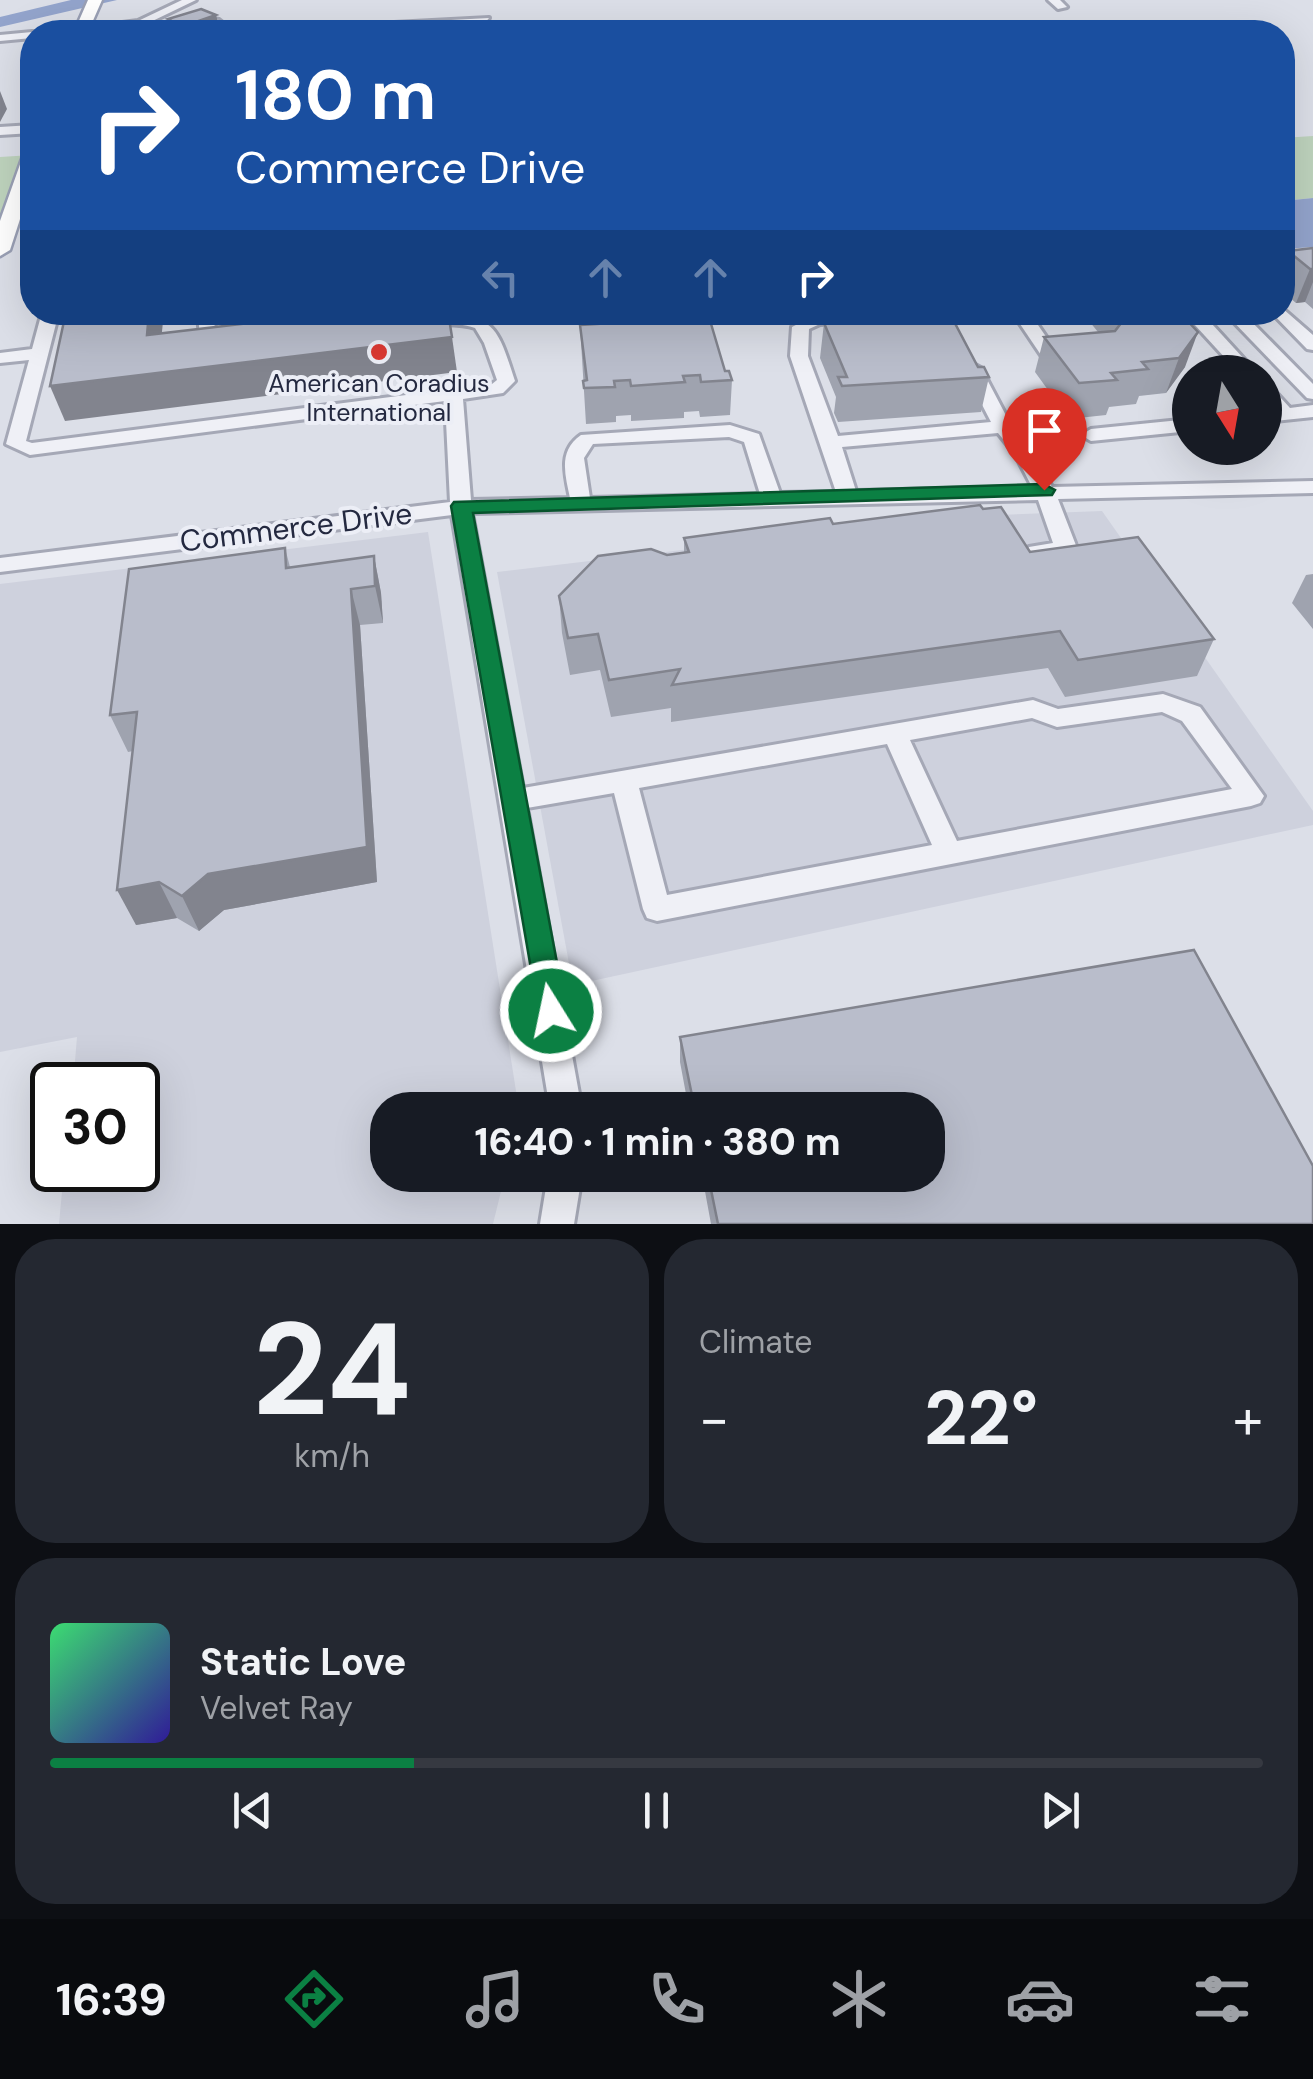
<!DOCTYPE html>
<html lang="en">
<head>
<meta charset="utf-8">
<style>
	:root { --surface:#171b24; --page:#242831; --text:#f1f3f6; --muted:#9ea1a6; --line:#363941; --accent:#0b8043 }
	body { margin:0; font-family:"DM Sans",sans-serif; background:var(--page); color:var(--text); height:100vh; display:flex; flex-direction:column; font-size:38px; white-space:nowrap }
	* { box-sizing:border-box; margin:0 }
	p { font-size:32px; color:var(--muted) }
	.icon { flex:none; width:55px; height:55px; fill:none; stroke:currentColor; stroke-width:2; stroke-linecap:round; stroke-linejoin:round }
	.map { position:relative; height:1224px; overflow:hidden }
	.side { display:flex; flex-direction:column; gap:15px; padding:15px; background:#0d0f14; flex:1 }
	.side>* { flex:none }
	.guide { position:absolute; left:20px; top:20px; width:1275px; height:305px; border-radius:40px; box-shadow:0 10px 40px #0002; background:#1a4fa0; color:#fff; overflow:hidden }
	.needle { width:65px; rotate:169deg }
	.fabs { position:absolute; left:1172px; top:355px; display:grid; gap:20px }
	.fabs a { display:grid; place-items:center; width:110px; height:110px; border-radius:50%; background:var(--surface); box-shadow:0 10px 40px #0002; font-size:50px }
	.speed { position:absolute; left:30px; top:1062px; display:flex; gap:20px; font-size:50px; font-weight:700; text-align:center }
	.speed>* { display:grid; place-content:center; width:130px; height:130px; border-radius:50%; background:var(--surface); box-shadow:0 10px 40px #0002; line-height:1 }
	.speed .limit { border:5px solid #111; border-radius:15px; background:#fff; color:#111 }
	.pin { position:absolute; display:grid; place-items:center; width:85px; height:85px; color:#fff; margin:-102px -42px; border-radius:50% 50% 50% 0; rotate:-45deg; box-shadow:0 0 10px #0007 }
	.pin .icon { rotate:45deg }
	.me { position:absolute; width:110px; margin:-55px; rotate:350deg; stroke-linejoin:round; filter:drop-shadow(0 0 8px #0008) }
	.turn { display:flex; align-items:center; gap:35px; height:210px; padding:0 50px; font-size:45px }
	.turn .icon { width:130px; height:130px; stroke-width:2.5 }
	.turn b { display:block; font-size:70px; line-height:85px }
	.lanes { display:flex; align-items:center; height:95px; padding:0 50px; background:#0003; justify-content:center; gap:50px; direction:ltr }
	.lanes .off { opacity:.35 }
	.big { font-size:75px; font-weight:800; line-height:1.1 }
	.side .card { flex:1; display:flex; flex-direction:column; justify-content:center; gap:15px; min-width:0; padding:0 35px; border-radius:40px; background:var(--page) }
	.side .dial { align-items:center; gap:0 }
	.dial b { font-size:130px; line-height:1 }
	.song { display:flex; align-items:center; gap:30px }
	.cover { width:120px; height:120px; border-radius:15px; background:linear-gradient(135deg,hsl(140 70% 55%),hsl(250 70% 35%)) }
	.played { height:10px; border-radius:5px; background:linear-gradient(90deg,var(--accent) 30%,var(--line) 30%) }
	.keys { display:flex; justify-content:space-around; direction:ltr }
	.heat { display:flex; justify-content:space-between; align-items:center; font-size:55px; direction:ltr }
	.side .tiles { flex:1; display:grid; gap:15px; grid-template-columns:1fr 1fr }
	.card:last-child { grid-column:span 2 }
	.trip { position:absolute; left:370px; top:1092px; width:575px; height:100px; border-radius:40px; background:var(--surface); box-shadow:0 10px 40px #0002; font-weight:800; line-height:100px; text-align:center }
	.menu { display:flex; height:160px; justify-content:space-around; align-items:center; background:#090b0e; color:var(--muted) }
	.menu .icon { width:70px; height:70px }
	.menu .active { color:var(--accent) }
	.menu b { font-size:45px; color:var(--text) }
	.map>svg:first-child { display:block }
	.built { fill:#ced1dd }
	.green { fill:#bed3bd }
	.water { fill:#93a4cc }
	.lines { fill:none; stroke-linecap:round; stroke-linejoin:round }
	.minor-casing { stroke:#a5a8b6; stroke-width:6 }
	.major-casing { stroke:#9aa0b5; stroke-width:5 }
	.path { stroke:#babcc7; stroke-width:2.5; stroke-dasharray:4 4; stroke-linecap:butt }
	.minor { fill:#eff0f6; fill-rule:evenodd }
	.major { fill:#fff; fill-rule:evenodd }
	.wall { fill:#9fa3af }
	.shaded-wall { fill:#82848e }
	.building { fill:#b9bdcb; stroke:#82848e; stroke-width:2.5 }
	.route { fill:#0b8043; stroke:#07532c; stroke-width:2.5 }
	.poi-dot { fill:#db3933; stroke:#eceef6; stroke-width:4 }
	.labels { text-anchor:middle; dominant-baseline:central; stroke-width:8; stroke-linejoin:round; paint-order:stroke }
	.far-poi-label { font-size:25px; fill:#242940; stroke:#eceef6 }
	.street-label { font-size:30px; fill:#242940; stroke:#eceef6 }
</style>
</head>
<body>
<div class="map">
<svg width="1313" height="1224" viewBox="0 0 1313 1224">
	<rect width="100%" height="100%" fill="#dcdfe8"/>
	<!-- built -->
	<g class="built">
		<polygon points="1102,511 1313,811 1313,825 573,985 497,572 969,516"/>
		<polygon points="428,532 519,1110 388,1110 388,1175 505,1175 493,1224 59,1224 64,1170 138,1170 138,1085 73,1085 77,1037 0,1052 0,584"/>
	</g>
	<!-- green -->
	<g class="green">
		<polygon points="1313,136 1313,198 1283,201 1282,138"/>
		<polygon points="32,155 32,218 0,221 0,157"/>
	</g>
	<!-- water -->
	<g class="water">
		<polygon points="71,0 117,0 0,27 0,17"/>
		<polygon points="1313,198 1313,247 1283,249 1283,201"/>
	</g>
	<g class="lines">
		<!-- minor casing -->
		<g class="minor-casing">
			<g id="minor">
				<polygon points="182,0 196,0 140,27 51,32 138,21"/>
				<polygon points="1048,0 1060,0 1067,7 1058,9"/>
				<polygon points="192,15 219,20 234,32 222,32 212,25 188,20"/>
				<polygon points="489,18 485,23 274,32 280,29"/>
				<polygon points="32,32 36,32 32,38 0,41 0,35"/>
				<polygon points="32,125 32,133 0,135 0,127"/>
				<polygon points="1282,308 1313,335 1313,350 1307,349 1271,312 1282,312"/>
				<path d="M 42,312 L 59,312 L 26,441 L 32,443 L 492,384 L 497,380 L 484,343 L 475,328 C 454,320 428,329 411,318 C 420,311 429,313 441,313 C 497,314 499,333 515,381 L 503,393 L 463,399 L 471,500 L 570,498 C 565,474 558,451 581,435 L 730,425 L 759,434 L 780,493 L 836,492 L 790,356 L 792,327 L 817,314 L 876,312 L 876,320 L 820,324 L 809,329 L 808,356 L 838,436 L 991,422 L 963,368 L 972,363 L 981,368 L 1011,425 L 1034,453 L 1052,487 L 1313,481 L 1313,493 L 1058,499 L 1077,548 L 1074,553 L 1037,559 L 1026,552 L 1029,547 L 1053,543 L 1038,500 L 472,513 L 523,788 L 1033,700 L 1058,709 L 1163,694 L 1200,707 L 1264,796 L 1260,803 L 1251,806 L 657,921 L 647,918 L 643,909 L 614,793 L 527,808 L 582,1110 L 550,1110 L 452,515 L 0,572 L 0,558 L 450,502 L 445,401 L 30,455 L 6,444 L 29,360 L 0,363 L 0,353 L 32,349 ZM 998,433 L 1015,454 L 1032,487 L 856,491 L 842,447 ZM 729,437 L 744,442 L 760,494 L 590,498 L 584,458 L 593,444 ZM 1162,712 L 1182,721 L 1232,789 L 957,841 L 910,740 L 1032,718 L 1057,727 ZM 887,744 L 932,845 L 667,895 L 639,788 Z"/>
				<polygon points="198,312 214,312 215,333 229,337 229,345 200,340"/>
				<polygon points="1012,312 1029,312 1058,354 1055,358 1043,358"/>
				<polygon points="1183,312 1201,312 1256,372 1238,372"/>
				<polygon points="1224,312 1242,312 1313,384 1313,399 1307,398"/>
				<polygon points="1265,386 1271,387 1290,408 1313,405 1313,417 1265,422 1265,410 1272,410 1265,402"/>
				<polygon points="1190,419 1190,431 1091,441 1081,435 1091,429"/>
				<polygon points="548,1175 582,1175 574,1224 540,1224"/>
			</g>
		</g>
		<!-- major casing -->
		<g class="major-casing">
			<g id="major">
				<polygon points="88,0 102,0 88,32 74,32"/>
				<polygon points="32,151 32,182 10,250 0,256 0,221 23,156"/>
			</g>
		</g>
		<!-- path -->
		<polyline class="path" points="20,255 32,255"/>
		<!-- minor -->
		<use href="#minor" class="minor"/>
		<!-- major -->
		<use href="#major" class="major"/>
	</g>
	<!-- wall -->
	<g class="wall">
		<polygon points="1313,248 1313,309 1305,302 1296,303 1282,291 1282,265 1288,251"/>
		<polygon points="844,312 949,312 978,367 989,377 981,412 838,422 834,413 836,397 820,358 824,323 843,322"/>
		<polygon points="1052,312 1189,312 1185,367 1166,393 1139,396 1136,404 1109,407 1106,415 1069,419 1035,372 1044,337 1098,332 1085,316 1058,319"/>
		<polygon points="580,325 725,371 732,380 730,415 700,417 699,411 684,412 684,418 631,421 631,415 616,416 616,422 586,424"/>
		<polygon points="983,509 1030,552 1214,639 1197,676 1065,697 1048,668 671,722 671,708 611,717 600,670 570,675 562,633 559,596 667,555 684,553 684,538"/>
		<polygon points="285,548 290,567 374,556 381,593 383,623 360,625 377,882 224,910 199,931 177,918 136,925 133,751 128,752 110,715"/>
		<polygon points="1313,574 1313,629 1292,603 1306,575"/>
		<polygon points="1194,950 1313,1166 1313,1224 711,1224 702,1175 928,1175 928,1110 689,1110 680,1062 680,1037"/>
	</g>
	<!-- shaded-wall -->
	<g class="shaded-wall">
		<polygon points="216,15 220,29 208,32 183,32 186,22"/>
		<polygon points="0,91 7,109 0,122"/>
		<polygon points="1310,269 1313,269 1313,282 1305,302 1296,303"/>
		<polygon points="149,312 164,312 158,370 147,335"/>
		<polygon points="1198,332 1185,367 1166,393 1179,358"/>
		<polygon points="452,337 457,372 65,421 50,386"/>
		<polygon points="374,556 381,593 383,623 375,586"/>
		<polygon points="351,589 360,625 377,882 224,910 199,931 182,896"/>
		<polygon points="159,882 177,918 136,925 117,890"/>
	</g>
	<!-- building -->
	<g class="building">
		<polygon points="201,9 216,15 187,25 186,22 174,22 168,19"/>
		<polygon points="129,22 186,22 183,31 123,32"/>
		<polygon points="1313,248 1313,269 1310,269 1288,251"/>
		<polygon points="66,312 149,312 147,335 342,312 448,312 452,337 50,386"/>
		<polygon points="851,312 949,312 978,367 984,367 989,377 842,386 838,377 847,377 824,323 855,321"/>
		<polygon points="1120,312 1189,312 1191,314 1181,314 1198,332 1179,358 1142,362 1148,369 1111,373 1117,380 1079,383 1044,337 1115,331 1125,318"/>
		<polygon points="709,317 725,371 729,371 732,380 701,382 700,375 683,376 685,382 631,386 630,380 614,381 615,387 584,388 583,381 587,380 580,325"/>
		<polygon points="980,505 983,509 1001,507 1030,552 1138,537 1214,639 1078,660 1060,631 672,685 680,669 609,680 598,634 568,638 559,596 598,556 651,549 667,555 689,552 684,538 830,518 833,524"/>
		<polygon points="285,548 286,568 374,556 375,586 351,589 367,847 208,874 182,896 159,882 117,890 137,712 110,715 129,569"/>
		<polygon points="1194,950 1313,1166 1313,1224 718,1224 708,1175 928,1175 928,1110 695,1110 680,1037"/>
	</g>
	<!-- route -->
	<polygon class="route" points="1044,484 1055,490 1052,495 473,513 566,1011 562,1021 551,1025 540,1021 451,506 454,502"/>
	<!-- markers -->
	<circle class="poi-dot" cx="379" cy="352" r="10"/>
	<g class="labels">
		<!-- far-poi labels -->
		<g class="far-poi-label">
			<text x="379" y="383">American Coradius<tspan x="379" dy="29">International</tspan></text>
		</g>
		<!-- street labels -->
		<g class="street-label">
			<text transform="translate(296 527) rotate(-7)">Commerce Drive</text>
		</g>
	</g>
</svg>
<div class="fabs">
<a><svg class="needle" viewBox="-14 -14 28 28"><path d="M0-13l5 13h-10z" fill="#e53935"/><path d="M0 13l5-13h-10z" fill="#9ea1a6"/></svg></a>
</div>
<div class="speed"><div class="limit">30</div></div>
<div class="pin" style="left:1044px;top:490px;background:#d93025"><svg class="icon" aria-label="arrive" viewBox="0 0 24 24"><path d="M6 21V4h12l-3 4 3 4H6"/></svg></div>
<svg class="me" style="left:551px;top:1011px" viewBox="-20 -20 40 40"><circle r="17" fill="#0b8043" stroke="#fff" stroke-width="3"/><path d="M0-11L8 9 0 5-8 9z" fill="#fff"/></svg>
<div class="trip">16:40 · 1 min · 380 m</div>
<div class="guide">
<div class="turn"><svg class="icon" aria-label="right" viewBox="0 0 24 24"><path d="M7 20v-9h11M14 6l5 5-5 5"/></svg><div><b>180 m</b>Commerce Drive</div></div>
<div class="lanes"><svg class="icon off" aria-label="left" viewBox="0 0 24 24"><path d="M17 20v-9H6M10 6l-5 5 5 5"/></svg><svg class="icon off" aria-label="ahead" viewBox="0 0 24 24"><path d="M12 20V5M6 11l6-6 6 6"/></svg><svg class="icon off" aria-label="ahead" viewBox="0 0 24 24"><path d="M12 20V5M6 11l6-6 6 6"/></svg><svg class="icon" aria-label="right" viewBox="0 0 24 24"><path d="M7 20v-9h11M14 6l5 5-5 5"/></svg></div>
</div>
</div>
<section class="side">
<div class="tiles">
<div class="card dial"><b>24</b><p>km/h</p></div>
<div class="card"><p>Climate</p>
<div class="heat"><a>−</a><b class="big">22°</b><a>+</a></div>
</div>
<div class="card">
<div class="song"><i class="cover"></i><div><b>Static Love</b><p>Velvet Ray</p></div></div>
<div class="played"></div>
<div class="keys"><svg class="icon" aria-label="previous" viewBox="0 0 24 24"><path d="M18 5L8 12l10 7zM5 5v14"/></svg><svg class="icon" aria-label="pause" viewBox="0 0 24 24"><path d="M8 5v14M16 5v14"/></svg><svg class="icon" aria-label="next" viewBox="0 0 24 24"><path d="M6 5l10 7-10 7zM19 5v14"/></svg></div>
</div>
</div>
</section>
<nav class="menu">
<b>16:39</b>
<svg class="icon active" aria-label="directions" viewBox="0 0 24 24"><path d="M12 3l9 9-9 9-9-9zM9 14v-3h6M13 9l2 2-2 2"/></svg>
<svg class="icon" aria-label="music" viewBox="0 0 24 24"><path d="M9 18V5l10-2v13"/><circle cx="6" cy="18" r="3"/><circle cx="16" cy="16" r="3"/></svg>
<svg class="icon" aria-label="phone" viewBox="0 0 24 24"><path d="M5 4h4l2 5-3 2q2 4 5 5l2-3 5 2v4C11 20 4 13 5 4z"/></svg>
<svg class="icon" aria-label="climate" viewBox="0 0 24 24"><path d="M12 3v18M4 7l16 10M4 17L20 7"/></svg>
<svg class="icon" aria-label="car" viewBox="0 0 24 24"><path d="M5 17H2v-5l4-1 3-4h7l3 4 3 1v5h-3M9 17h6M6 11h13"/><circle cx="7" cy="17" r="2"/><circle cx="17" cy="17" r="2"/></svg>
<svg class="icon" aria-label="filters" viewBox="0 0 24 24"><path d="M4 7h16M4 17h16"/><circle cx="9" cy="7" r="2"/><circle cx="15" cy="17" r="2"/></svg>
</nav>
</body>
</html>
